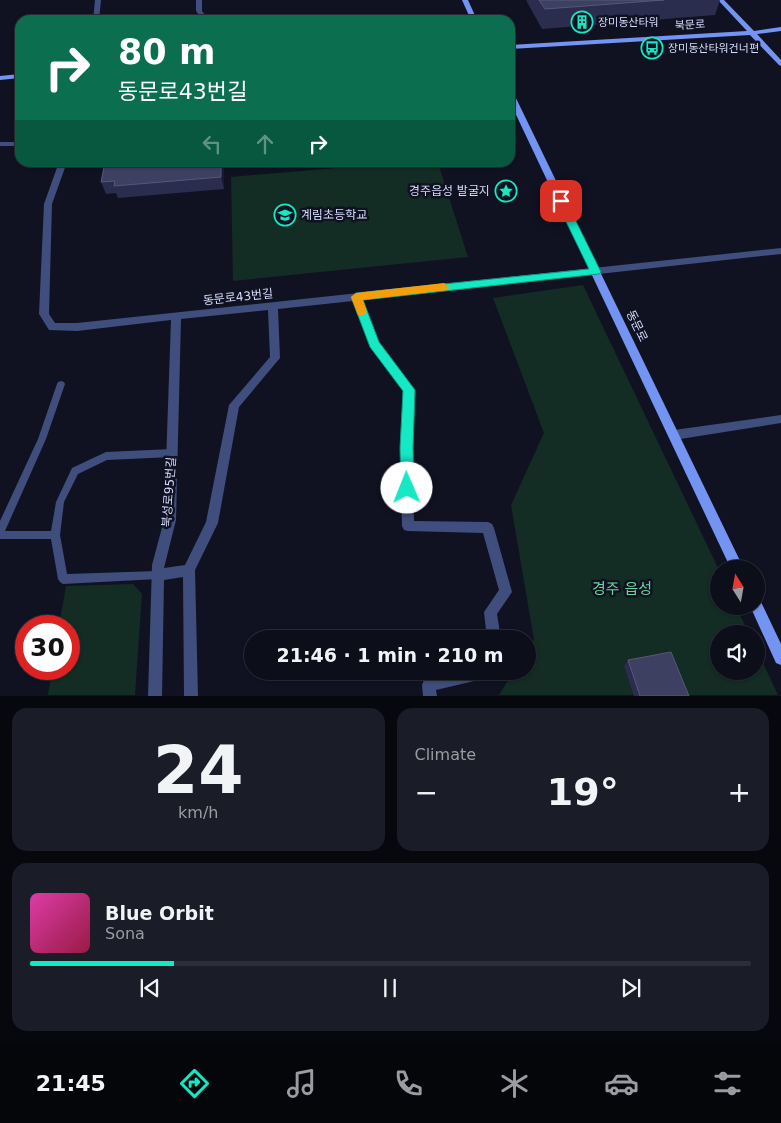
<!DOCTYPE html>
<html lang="en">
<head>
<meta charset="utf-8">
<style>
	:root { --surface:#0c0e1a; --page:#1a1c27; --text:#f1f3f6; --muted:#9a9ca2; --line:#2c2e39; --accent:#14e9c3 }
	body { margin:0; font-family:"DejaVu Sans","Noto Sans KR",sans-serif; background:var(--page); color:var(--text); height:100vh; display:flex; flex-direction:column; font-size:19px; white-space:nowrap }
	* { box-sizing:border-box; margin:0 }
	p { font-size:16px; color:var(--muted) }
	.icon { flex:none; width:28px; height:28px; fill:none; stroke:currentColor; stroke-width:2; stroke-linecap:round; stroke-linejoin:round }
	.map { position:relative; height:696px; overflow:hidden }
	.drawer { display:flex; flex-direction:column; gap:12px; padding:12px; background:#07080e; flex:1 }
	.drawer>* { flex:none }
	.hud { position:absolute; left:15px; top:15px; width:500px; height:152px; border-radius:15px; box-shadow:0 1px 4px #0004,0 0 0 1px var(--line); background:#0b6e4f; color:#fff; overflow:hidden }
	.needle { width:32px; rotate:349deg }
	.fabs { position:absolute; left:710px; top:560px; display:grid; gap:10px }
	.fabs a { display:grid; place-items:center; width:55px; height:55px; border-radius:50%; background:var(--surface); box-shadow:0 1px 4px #0004,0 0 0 1px var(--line); font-size:25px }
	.speed { position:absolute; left:15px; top:615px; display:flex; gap:10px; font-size:25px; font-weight:700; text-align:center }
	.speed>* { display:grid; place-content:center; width:65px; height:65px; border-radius:50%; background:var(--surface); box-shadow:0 1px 4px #0004,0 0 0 1px var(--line); line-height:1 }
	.speed .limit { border:8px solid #d22; background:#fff; color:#111 }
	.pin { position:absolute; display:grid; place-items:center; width:42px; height:42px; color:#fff; margin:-21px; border-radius:10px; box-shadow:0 2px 8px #0006 }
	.me { position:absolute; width:55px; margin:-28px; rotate:359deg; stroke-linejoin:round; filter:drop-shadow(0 0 4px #0008) }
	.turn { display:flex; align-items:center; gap:18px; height:105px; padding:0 20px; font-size:22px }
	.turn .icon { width:65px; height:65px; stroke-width:2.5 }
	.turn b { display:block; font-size:35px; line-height:42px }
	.lanes { display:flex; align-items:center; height:48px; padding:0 20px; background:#0003; justify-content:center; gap:25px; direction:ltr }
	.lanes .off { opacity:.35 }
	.big { font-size:38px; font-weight:700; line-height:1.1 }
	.drawer .tile { flex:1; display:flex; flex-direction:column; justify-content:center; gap:8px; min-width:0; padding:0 18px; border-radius:15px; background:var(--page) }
	.drawer .dial { align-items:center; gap:0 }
	.dial b { font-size:65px; line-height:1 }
	.song { display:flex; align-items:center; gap:15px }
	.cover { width:60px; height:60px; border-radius:8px; background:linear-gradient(135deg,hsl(320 70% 55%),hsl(340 70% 35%)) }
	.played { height:5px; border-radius:2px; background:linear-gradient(90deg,var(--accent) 20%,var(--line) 20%) }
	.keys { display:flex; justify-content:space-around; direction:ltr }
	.heat { display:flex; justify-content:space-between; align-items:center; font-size:28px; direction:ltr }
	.drawer .tiles { flex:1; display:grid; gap:12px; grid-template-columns:1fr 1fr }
	.tile:last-child { grid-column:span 2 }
	.trip { position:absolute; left:244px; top:630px; width:292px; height:50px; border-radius:25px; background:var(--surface); box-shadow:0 1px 4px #0004,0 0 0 1px var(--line); font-weight:700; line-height:50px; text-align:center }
	.tab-bar { display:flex; height:80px; justify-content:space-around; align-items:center; background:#05060a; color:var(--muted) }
	.tab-bar .icon { width:35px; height:35px }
	.tab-bar .on { color:var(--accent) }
	.tab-bar b { font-size:22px; color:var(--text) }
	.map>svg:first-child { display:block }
	.green { fill:#132c24 }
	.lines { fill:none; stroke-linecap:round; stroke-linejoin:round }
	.lane { fill:#3f4e7d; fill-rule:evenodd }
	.street { fill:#3f4e7d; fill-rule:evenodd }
	.secondary { fill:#7494f3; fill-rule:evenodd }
	.wall { fill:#2b2d4f }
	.shaded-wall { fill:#181a35 }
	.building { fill:#3d4061; stroke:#55587a }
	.route { fill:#14e9c3; stroke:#0d977f }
	.slow { fill:#f59e0b }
	.labels { text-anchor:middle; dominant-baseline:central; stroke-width:5; stroke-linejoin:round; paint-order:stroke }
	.far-poi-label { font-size:11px; fill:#d5dbfb; stroke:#101222; text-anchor:start }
	.far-street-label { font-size:11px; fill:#d5dbfb; stroke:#101222 }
	.poi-label { font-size:12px; fill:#d5dbfb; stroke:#101222; text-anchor:end }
	.street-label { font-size:12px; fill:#d5dbfb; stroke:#101222 }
	.near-park-label { font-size:15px; fill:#67d59b; stroke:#101222 }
</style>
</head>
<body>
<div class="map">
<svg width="781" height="696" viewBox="0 0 781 696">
	<rect width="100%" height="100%" fill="#101222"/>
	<!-- green -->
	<g class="green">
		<polygon points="394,163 438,163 468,257 233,281 231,177"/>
		<polygon points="583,285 719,570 719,606 736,606 749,634 719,634 719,671 756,671 756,648 778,695 499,695 514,671 528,671 528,650 534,640 511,505 544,433 493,298"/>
		<polygon points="133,584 142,594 135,695 48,695 52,669 69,669 69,626 59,626 66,586"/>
	</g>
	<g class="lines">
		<!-- lane -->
		<g class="lane">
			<rect x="0" y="142" width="20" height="4"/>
			<polygon points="61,381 64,382 65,384 46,439 5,531 51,531 56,502 72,468 106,452 172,449 175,450 176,453 175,456 172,457 107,460 78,474 64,502 60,535 67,574 158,571 161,572 163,575 161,578 158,579 63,584 60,582 58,579 51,539 0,539 0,521 38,439 57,384 58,382"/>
		</g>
		<!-- street -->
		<g class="street">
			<polygon points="95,0 101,0 99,20 93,20"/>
			<polygon points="196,0 202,0 202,11 209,20 203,20 196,11"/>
			<path d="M 59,162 L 67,162 L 52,204 L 49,314 L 55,323 L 77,323 L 781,248 L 781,254 L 362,300 L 378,342 L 414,390 L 412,449 L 414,521 L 488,522 L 492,524 L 494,528 L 512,592 L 497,614 L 501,639 L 487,639 L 484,612 L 499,590 L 483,533 L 408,531 L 404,530 L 402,526 L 400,449 L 404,391 L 370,347 L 353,301 L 278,309 L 280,358 L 239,407 L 218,523 L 195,570 L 198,696 L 184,696 L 183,577 L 164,580 L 162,696 L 148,696 L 152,565 L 164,520 L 171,320 L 77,331 L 49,330 L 39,314 L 44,204 ZM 268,310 L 270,357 L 229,405 L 206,522 L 185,565 L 164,568 L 176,520 L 181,319 Z"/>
			<polygon points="781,415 781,423 674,440 670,438 669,435 670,432 674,430"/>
			<polygon points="458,671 494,671 492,676 487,678 436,690 437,696 423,696 422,685 424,680"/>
		</g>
		<!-- secondary -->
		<g class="secondary">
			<polygon points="462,0 468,0 477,20 471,20"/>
			<polygon points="718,0 724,0 754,31 781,27 781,31 757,34 781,60 781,66 779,65 750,35 510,49 510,45 747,31"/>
			<polygon points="20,74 20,78 0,80 0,76"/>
			<polygon points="510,92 514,94 744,569 731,569 510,102"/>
			<polygon points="756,600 761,602 781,644 781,665 776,663 750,606 756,606"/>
		</g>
	</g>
	<!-- wall -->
	<g class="wall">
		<polygon points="526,0 720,0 715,15 542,29"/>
		<polygon points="105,162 224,162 224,189 118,198 116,193 106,194 101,182"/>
		<polygon points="628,660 689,696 634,696 624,666"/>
	</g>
	<!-- shaded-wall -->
	<polygon class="shaded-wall" points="221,162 224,162 224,189 221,177"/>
	<!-- building -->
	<g class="building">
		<polygon points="539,0 664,0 545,9"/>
		<polygon points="105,162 221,162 221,177 114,186 115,181 101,182"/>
		<polygon points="671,652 689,696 640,696 628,660"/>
	</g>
	<!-- route -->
	<polygon class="route" points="561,198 566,201 601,272 599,274 363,300 379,342 415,390 413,448 414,488 412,492 407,493 403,492 401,488 400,448 403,391 370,347 351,297 356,293 589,269 556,201"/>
	<!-- slow -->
	<polygon class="slow" points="444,283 449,287 448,290 363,300 367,312 362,316 358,315 351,297 356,293"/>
	<!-- icons -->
	<defs>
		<g id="building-ring" transform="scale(1.125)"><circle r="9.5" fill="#101222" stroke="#14e9c3" stroke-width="1.5"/><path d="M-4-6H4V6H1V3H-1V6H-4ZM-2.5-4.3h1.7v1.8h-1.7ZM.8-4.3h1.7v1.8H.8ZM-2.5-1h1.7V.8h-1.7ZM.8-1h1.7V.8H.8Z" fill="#14e9c3"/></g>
		<g id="bus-ring" transform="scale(1.125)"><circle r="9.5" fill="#101222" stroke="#14e9c3" stroke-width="1.5"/><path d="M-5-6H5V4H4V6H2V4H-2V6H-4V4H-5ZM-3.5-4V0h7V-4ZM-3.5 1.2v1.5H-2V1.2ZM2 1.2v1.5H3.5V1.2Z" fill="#14e9c3"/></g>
		<g id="sight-ring" transform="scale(1.125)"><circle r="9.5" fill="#101222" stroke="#14e9c3" stroke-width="1.5"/><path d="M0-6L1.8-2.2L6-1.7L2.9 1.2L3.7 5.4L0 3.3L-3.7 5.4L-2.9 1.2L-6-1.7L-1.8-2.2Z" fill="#14e9c3"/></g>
		<g id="school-ring" transform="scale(1.125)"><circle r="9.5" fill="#101222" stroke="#14e9c3" stroke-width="1.5"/><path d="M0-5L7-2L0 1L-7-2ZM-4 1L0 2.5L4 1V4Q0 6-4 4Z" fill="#14e9c3"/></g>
	</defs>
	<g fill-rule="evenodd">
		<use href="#building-ring" x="582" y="22"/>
		<use href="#bus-ring" x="652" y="48"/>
		<use href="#sight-ring" x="506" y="191"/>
		<use href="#school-ring" x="285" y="215"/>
	</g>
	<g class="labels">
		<!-- far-poi labels -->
		<g class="far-poi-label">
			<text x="598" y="22">장미동산타워</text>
			<text x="668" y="48">장미동산타워건너편</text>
		</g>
		<!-- far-street labels -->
		<g class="far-street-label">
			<text transform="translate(690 25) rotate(-3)">북문로</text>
		</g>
		<!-- poi labels -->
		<g class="poi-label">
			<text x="490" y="191">경주읍성 발굴지</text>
			<text x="301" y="215" text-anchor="start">계림초등학교</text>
		</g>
		<!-- street labels -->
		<g class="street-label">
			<text transform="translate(238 297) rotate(-6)">동문로43번길</text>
			<text transform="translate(637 326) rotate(64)">동문로</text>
			<text transform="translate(169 492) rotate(-86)">북성로95번길</text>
		</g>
		<!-- near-park labels -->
		<g class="near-park-label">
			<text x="622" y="589">경주 읍성</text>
		</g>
	</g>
</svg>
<div class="fabs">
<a><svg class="needle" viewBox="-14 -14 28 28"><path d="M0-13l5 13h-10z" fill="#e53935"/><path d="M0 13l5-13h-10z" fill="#9a9ca2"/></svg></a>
<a><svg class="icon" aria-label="sound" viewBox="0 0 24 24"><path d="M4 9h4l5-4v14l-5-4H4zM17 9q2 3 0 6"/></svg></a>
</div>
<div class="speed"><div class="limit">30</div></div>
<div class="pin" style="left:561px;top:201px;background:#d93025"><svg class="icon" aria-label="arrive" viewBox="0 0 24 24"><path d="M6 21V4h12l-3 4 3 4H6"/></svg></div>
<svg class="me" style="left:407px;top:488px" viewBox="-20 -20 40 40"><circle r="19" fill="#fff"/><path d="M0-13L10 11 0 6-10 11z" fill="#14e9c3"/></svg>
<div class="trip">21:46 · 1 min · 210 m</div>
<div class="hud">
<div class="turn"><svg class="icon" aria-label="right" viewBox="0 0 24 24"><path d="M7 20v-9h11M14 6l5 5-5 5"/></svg><div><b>80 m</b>동문로43번길</div></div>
<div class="lanes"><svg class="icon off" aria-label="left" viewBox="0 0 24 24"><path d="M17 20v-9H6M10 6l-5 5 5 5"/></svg><svg class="icon off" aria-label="ahead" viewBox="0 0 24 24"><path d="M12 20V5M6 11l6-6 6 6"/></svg><svg class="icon" aria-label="right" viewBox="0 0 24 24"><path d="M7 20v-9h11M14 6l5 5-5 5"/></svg></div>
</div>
</div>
<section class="drawer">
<div class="tiles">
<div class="tile dial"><b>24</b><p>km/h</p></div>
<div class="tile"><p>Climate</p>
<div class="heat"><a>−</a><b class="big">19°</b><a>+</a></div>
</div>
<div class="tile">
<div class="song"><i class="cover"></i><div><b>Blue Orbit</b><p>Sona</p></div></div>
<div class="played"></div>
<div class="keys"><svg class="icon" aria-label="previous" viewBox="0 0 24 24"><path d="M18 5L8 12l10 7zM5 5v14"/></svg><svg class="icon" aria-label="pause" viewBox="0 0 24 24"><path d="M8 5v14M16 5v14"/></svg><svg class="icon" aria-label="next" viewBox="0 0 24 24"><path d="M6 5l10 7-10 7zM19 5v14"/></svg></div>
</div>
</div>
</section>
<nav class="tab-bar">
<b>21:45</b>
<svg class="icon on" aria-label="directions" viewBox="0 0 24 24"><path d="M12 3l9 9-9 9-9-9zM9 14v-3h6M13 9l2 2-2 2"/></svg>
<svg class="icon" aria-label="music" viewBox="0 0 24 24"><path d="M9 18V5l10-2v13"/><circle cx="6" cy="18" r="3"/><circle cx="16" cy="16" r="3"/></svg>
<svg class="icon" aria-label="phone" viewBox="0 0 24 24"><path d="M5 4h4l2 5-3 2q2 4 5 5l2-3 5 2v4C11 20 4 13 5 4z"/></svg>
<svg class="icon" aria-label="climate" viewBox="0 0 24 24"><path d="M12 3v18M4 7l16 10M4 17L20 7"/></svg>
<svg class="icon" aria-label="car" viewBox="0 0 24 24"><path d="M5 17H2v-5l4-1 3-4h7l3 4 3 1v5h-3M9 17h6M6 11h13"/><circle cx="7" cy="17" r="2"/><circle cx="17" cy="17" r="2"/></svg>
<svg class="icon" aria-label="filters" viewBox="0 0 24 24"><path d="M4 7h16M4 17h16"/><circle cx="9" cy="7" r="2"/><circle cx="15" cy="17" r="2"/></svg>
</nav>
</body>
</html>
